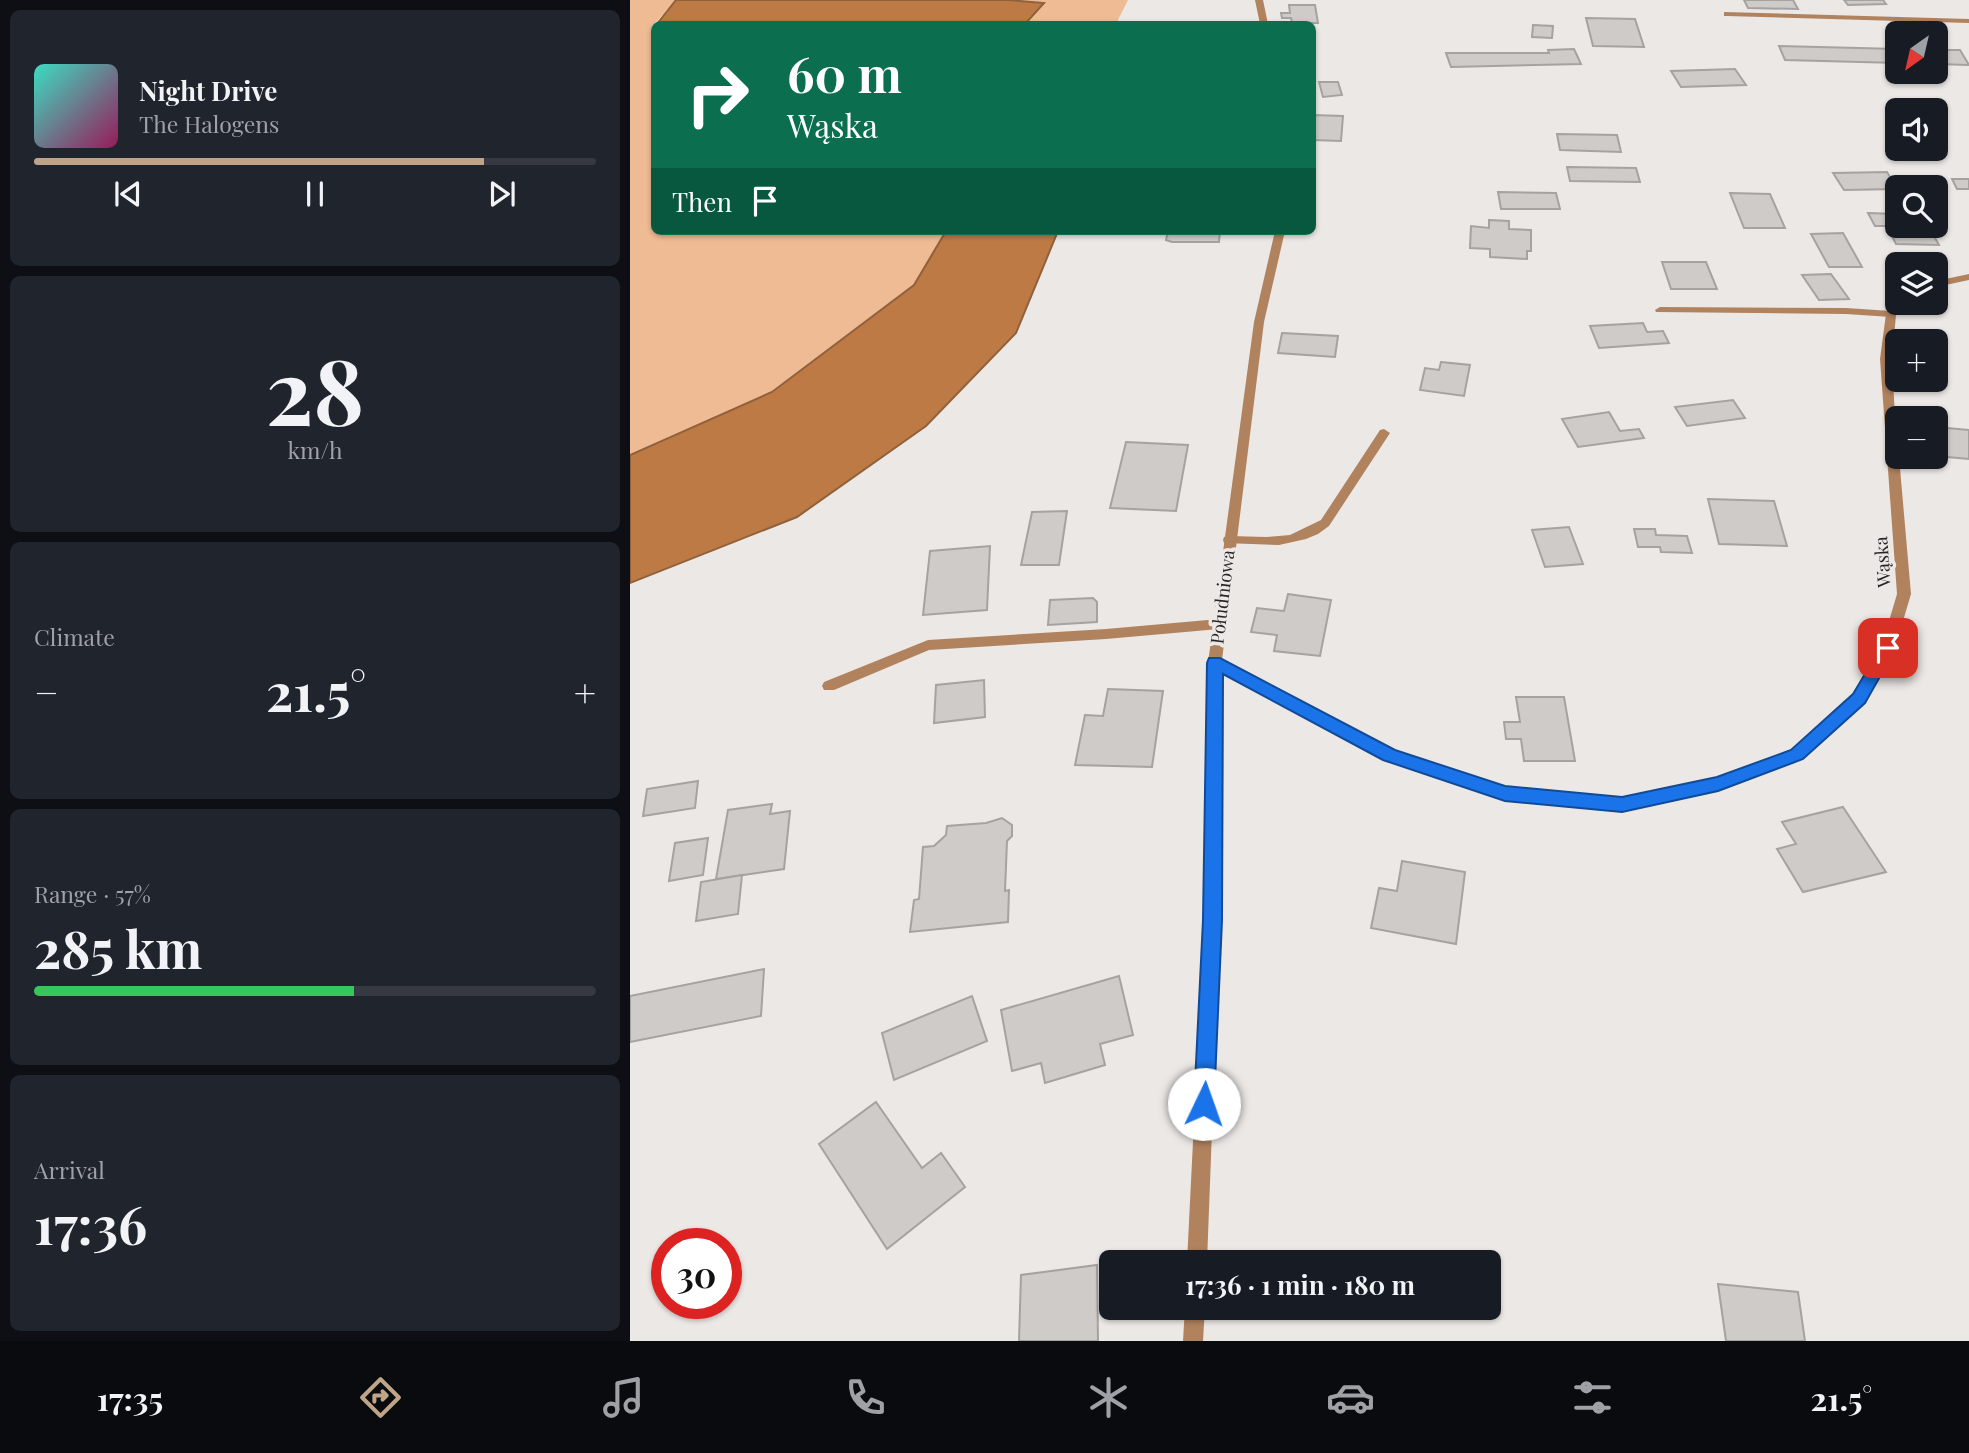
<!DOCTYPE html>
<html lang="en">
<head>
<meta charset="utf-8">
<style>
	:root { --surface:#171b24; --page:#20242c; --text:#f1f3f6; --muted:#9ea1a6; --line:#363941; --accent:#bfa488 }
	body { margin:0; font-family:"Playfair Display",serif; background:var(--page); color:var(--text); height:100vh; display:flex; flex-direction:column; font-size:26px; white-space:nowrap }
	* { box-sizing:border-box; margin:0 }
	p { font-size:23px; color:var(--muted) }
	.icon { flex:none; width:38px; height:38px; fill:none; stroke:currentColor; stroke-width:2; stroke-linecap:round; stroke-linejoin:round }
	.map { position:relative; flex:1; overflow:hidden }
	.panel { display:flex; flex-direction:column; gap:10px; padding:10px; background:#0d0f14; width:630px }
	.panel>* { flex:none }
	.guide { position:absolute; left:21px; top:21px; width:665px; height:214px; border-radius:10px; box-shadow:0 2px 5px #0004; background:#0b6e4f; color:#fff; overflow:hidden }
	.needle { width:46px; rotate:214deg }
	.fabs { position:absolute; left:1255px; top:21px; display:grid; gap:14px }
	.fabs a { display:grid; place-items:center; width:63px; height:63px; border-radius:10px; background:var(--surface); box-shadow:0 2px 5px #0004; font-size:35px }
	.speed { position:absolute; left:21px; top:1228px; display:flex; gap:14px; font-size:35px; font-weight:700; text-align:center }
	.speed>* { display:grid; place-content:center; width:91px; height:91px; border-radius:50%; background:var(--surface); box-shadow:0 2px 5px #0004; line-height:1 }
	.speed .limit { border:10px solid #d22; background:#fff; color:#111 }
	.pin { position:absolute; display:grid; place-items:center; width:60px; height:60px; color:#fff; margin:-30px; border-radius:14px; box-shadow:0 4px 10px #0006 }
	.me { position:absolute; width:77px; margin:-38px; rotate:3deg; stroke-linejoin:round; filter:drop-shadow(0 0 5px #0008) }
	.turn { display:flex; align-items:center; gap:24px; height:147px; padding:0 21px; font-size:32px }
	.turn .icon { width:91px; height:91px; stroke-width:2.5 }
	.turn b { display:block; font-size:49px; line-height:60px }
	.then { display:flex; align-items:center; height:66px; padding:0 21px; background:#0003; gap:14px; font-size:26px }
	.big { font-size:52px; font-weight:700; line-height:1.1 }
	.panel .card { flex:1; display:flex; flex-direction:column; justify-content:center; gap:10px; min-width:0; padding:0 24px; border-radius:10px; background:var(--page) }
	.panel .dial { align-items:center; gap:0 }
	.dial b { font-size:91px; line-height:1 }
	.song { display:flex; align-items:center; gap:21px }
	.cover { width:84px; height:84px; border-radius:10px; background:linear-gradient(135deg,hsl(170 70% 55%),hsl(330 70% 35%)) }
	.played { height:7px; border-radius:4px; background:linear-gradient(90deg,var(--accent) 80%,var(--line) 80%) }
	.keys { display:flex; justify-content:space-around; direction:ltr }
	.heat { display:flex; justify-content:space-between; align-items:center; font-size:38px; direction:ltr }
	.charge { height:10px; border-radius:5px; background:linear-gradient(90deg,#34c759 57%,var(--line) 0) }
	.trip { position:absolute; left:469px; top:1250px; width:402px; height:70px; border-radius:10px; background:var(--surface); box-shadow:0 2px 5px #0004; font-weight:700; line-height:70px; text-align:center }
	.dock { display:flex; height:112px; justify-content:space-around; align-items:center; background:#090b0e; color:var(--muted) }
	.dock .icon { width:49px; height:49px }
	.dock .selected { color:var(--accent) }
	.dock b { font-size:32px; color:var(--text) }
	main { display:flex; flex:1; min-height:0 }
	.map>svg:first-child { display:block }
	.green { fill:#efbb94 }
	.water { fill:#bd7a44; stroke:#90613b; stroke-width:2 }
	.building { fill:#cfcbc8; stroke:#a6a29f; stroke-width:2 }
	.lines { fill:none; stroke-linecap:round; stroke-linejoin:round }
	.lane { fill:#b1825e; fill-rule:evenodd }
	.street { fill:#b1825e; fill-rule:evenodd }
	.route { fill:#1a73e8; stroke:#114b97; stroke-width:2 }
	.labels { text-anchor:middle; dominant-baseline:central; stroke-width:7; stroke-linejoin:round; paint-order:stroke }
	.street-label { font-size:18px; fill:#282625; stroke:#ece8e6 }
</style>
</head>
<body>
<main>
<section class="panel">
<div class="card">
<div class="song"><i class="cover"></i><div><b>Night Drive</b><p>The Halogens</p></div></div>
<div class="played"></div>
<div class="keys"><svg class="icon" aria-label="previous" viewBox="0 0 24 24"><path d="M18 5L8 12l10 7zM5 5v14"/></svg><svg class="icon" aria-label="pause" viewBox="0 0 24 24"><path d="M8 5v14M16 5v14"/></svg><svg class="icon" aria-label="next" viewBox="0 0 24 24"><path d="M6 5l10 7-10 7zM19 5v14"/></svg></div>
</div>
<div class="card dial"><b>28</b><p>km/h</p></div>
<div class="card"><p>Climate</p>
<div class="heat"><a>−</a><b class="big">21.5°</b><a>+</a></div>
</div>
<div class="card"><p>Range · 57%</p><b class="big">285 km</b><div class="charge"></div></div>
<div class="card"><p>Arrival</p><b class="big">17:36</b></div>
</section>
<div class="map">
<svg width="1339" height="1341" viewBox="0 0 1339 1341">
	<rect width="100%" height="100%" fill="#ece8e6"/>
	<!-- green -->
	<g class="green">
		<polygon points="0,0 46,0 24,24 24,231 316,231 284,285 142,392 0,455"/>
		<polygon points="378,0 498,0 486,24 395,24 414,3"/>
	</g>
	<!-- water -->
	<g class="water">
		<polygon points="46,0 378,0 414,3 395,24 27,24"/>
		<polygon points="316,231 428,231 386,333 296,426 167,517 0,583 0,455 142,392 284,285"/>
	</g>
	<!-- building -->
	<g class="building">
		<polygon points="1114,0 1163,0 1168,9 1118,8"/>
		<polygon points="1214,0 1253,0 1256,4 1218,5"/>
		<polygon points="659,5 685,5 688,23 662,23 661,18 652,18 651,13 660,13"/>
		<polygon points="956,18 1005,19 1014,47 963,46"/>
		<polygon points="903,25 923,26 922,38 902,37"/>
		<polygon points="1149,46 1267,49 1267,63 1155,60"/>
		<polygon points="944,49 951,64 821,67 816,53 919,53 918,50"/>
		<polygon points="1306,50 1330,50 1339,65 1306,64"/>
		<polygon points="1105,69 1116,85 1051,87 1041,71"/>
		<polygon points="689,82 708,82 712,95 693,97"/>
		<polygon points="682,115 713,116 711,141 682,140"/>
		<polygon points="927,134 987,135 991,152 930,150"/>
		<polygon points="937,167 1006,168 1010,182 940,181"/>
		<polygon points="1257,172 1267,189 1214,190 1203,173"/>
		<polygon points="1322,179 1339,179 1339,189 1327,189"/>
		<polygon points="868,192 926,193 930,209 871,209"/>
		<polygon points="1100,193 1140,194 1155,228 1114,228"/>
		<polygon points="1238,213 1267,214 1267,226 1298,226 1309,245 1266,244 1257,226 1245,226"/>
		<polygon points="859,220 879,221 879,229 901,230 901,251 897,251 897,259 860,257 860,249 840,248 841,226 859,228"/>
		<polygon points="538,231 590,231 589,242 542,242 536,240"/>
		<polygon points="1213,233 1232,267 1199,267 1181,234"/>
		<polygon points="1032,262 1076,262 1087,289 1041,289"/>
		<polygon points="1201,274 1219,299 1189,300 1172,275"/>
		<polygon points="1013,323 1017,332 1033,331 1039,343 969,348 960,326"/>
		<polygon points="652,333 708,336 705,357 648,353"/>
		<polygon points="811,362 840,365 834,396 790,390 795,368 809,370"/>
		<polygon points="1103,400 1115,418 1057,426 1045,407"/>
		<polygon points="979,412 990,431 1009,429 1014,438 948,447 932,419"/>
		<polygon points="1306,427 1339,430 1339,459 1306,456"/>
		<polygon points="496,442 558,445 546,511 480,508"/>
		<polygon points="1078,499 1144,501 1157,546 1089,544"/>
		<polygon points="437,511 429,565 391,565 402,512"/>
		<polygon points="939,527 953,564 915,567 902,530"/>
		<polygon points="1004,529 1025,529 1026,535 1057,536 1062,553 1031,552 1030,547 1008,547"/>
		<polygon points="360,546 357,610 293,615 300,551"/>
		<polygon points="658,594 701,600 690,656 644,651 647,635 621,632 627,608 654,611"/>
		<polygon points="463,598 467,602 467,622 418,625 420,600"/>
		<polygon points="354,680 355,717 304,723 306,685"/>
		<polygon points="478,689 533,691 522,767 445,765 455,715 473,716"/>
		<polygon points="886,697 934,697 945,761 894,761 891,739 876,739 874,722 890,722"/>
		<polygon points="68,781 65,808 13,816 17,789"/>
		<polygon points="142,804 140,814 160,811 154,869 86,879 98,810"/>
		<polygon points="1213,807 1256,872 1173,892 1147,849 1166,844 1152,822"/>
		<polygon points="372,818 382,825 382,836 377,841 375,891 379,890 378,922 280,932 284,900 289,899 293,847 304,846 316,835 317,826 356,823"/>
		<polygon points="78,838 73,875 39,881 45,843"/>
		<polygon points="772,861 835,872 826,944 741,928 749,888 767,891"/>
		<polygon points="112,875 108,914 66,921 71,882"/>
		<polygon points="134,969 131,1016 0,1042 0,996"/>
		<polygon points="489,976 503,1035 470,1044 475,1065 415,1083 411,1063 382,1071 371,1010"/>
		<polygon points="342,996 357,1041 264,1080 252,1033"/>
		<polygon points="246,1102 292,1168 311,1153 335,1187 257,1249 189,1144"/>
		<polygon points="467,1265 468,1341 389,1341 391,1275"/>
		<polygon points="1088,1284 1168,1292 1175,1341 1096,1341"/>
	</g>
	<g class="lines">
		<!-- lane -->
		<g class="lane">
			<polygon points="1030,307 1216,308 1261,311 1266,314 1261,317 1216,314 1026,312 1025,310"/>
			<polygon points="754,429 760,433 699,526 688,534 676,539 649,545 594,543 593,540 594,537 599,536 637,537 660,535 691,520 750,430"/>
			<polygon points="589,619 596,624 589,629 476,639 299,650 204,690 194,690 192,686 194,682 298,640 476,629"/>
		</g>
		<!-- street -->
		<g class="street">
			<polygon points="625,0 633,0 638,24 630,24"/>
			<polygon points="1094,12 1339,19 1339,23 1097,16 1094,16"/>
			<polygon points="645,231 655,231 634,322 592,660 764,751 875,788 992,798 1087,778 1162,751 1224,694 1251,648 1267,594 1250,359 1256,314 1267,301 1276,303 1266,315 1262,359 1267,457 1269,457 1281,594 1265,648 1234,702 1172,759 1088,790 992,810 875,800 754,759 592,673 590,920 577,1262 557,1262 574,920 578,663 624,322"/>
			<polygon points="1339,274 1339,280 1306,287 1306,281"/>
			<polygon points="555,1307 575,1307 573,1341 553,1341"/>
		</g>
	</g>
	<!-- route -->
	<polygon class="route" points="1258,642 1266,648 1235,703 1173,759 1088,791 992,812 875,801 753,760 593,674 592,920 584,1104 581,1111 574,1114 567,1111 564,1104 573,920 577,663 579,658 590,658 765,750 875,786 992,797 1087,777 1161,750 1223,694 1253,644"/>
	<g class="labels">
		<!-- street labels -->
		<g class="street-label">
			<text transform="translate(1252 562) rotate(-94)">Wąska</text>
			<text transform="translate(592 597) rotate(-83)">Południowa</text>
		</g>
	</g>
</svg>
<div class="fabs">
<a><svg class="needle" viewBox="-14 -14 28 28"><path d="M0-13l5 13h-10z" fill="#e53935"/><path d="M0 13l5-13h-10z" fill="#9ea1a6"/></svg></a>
<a><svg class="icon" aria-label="sound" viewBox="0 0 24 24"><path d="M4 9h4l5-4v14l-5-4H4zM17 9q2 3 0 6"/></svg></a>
<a><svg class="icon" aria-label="search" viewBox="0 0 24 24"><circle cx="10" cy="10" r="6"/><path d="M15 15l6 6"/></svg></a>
<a><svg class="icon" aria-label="layers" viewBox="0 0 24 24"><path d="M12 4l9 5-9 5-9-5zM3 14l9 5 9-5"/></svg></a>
<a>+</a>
<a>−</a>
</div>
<div class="speed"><div class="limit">30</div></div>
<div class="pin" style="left:1258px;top:648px;background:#d93025"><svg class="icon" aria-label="arrive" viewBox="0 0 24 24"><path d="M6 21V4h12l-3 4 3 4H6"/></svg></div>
<svg class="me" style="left:574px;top:1104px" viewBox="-20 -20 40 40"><circle r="19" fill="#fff"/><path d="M0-13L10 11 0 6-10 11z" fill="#1a73e8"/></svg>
<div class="trip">17:36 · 1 min · 180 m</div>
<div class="guide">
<div class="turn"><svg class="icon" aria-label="right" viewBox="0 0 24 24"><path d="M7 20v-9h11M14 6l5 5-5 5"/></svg><div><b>60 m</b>Wąska</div></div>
<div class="then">Then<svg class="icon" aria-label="arrive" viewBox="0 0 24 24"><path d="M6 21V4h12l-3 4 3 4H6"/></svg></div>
</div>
</div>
</main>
<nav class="dock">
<b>17:35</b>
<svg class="icon selected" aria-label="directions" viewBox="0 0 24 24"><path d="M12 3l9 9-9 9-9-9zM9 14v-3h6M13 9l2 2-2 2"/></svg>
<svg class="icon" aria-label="music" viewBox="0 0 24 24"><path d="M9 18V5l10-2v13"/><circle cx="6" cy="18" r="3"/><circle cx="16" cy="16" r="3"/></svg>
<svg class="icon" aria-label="phone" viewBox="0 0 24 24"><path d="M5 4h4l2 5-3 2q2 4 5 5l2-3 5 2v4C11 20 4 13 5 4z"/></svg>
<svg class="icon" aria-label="climate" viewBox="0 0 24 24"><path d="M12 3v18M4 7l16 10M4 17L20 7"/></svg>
<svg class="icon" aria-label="car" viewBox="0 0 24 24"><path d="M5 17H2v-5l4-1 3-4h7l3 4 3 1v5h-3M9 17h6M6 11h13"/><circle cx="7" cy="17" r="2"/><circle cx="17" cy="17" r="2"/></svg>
<svg class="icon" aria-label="filters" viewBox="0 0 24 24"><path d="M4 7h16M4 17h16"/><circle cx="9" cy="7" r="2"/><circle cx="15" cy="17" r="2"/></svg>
<b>21.5°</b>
</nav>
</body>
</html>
